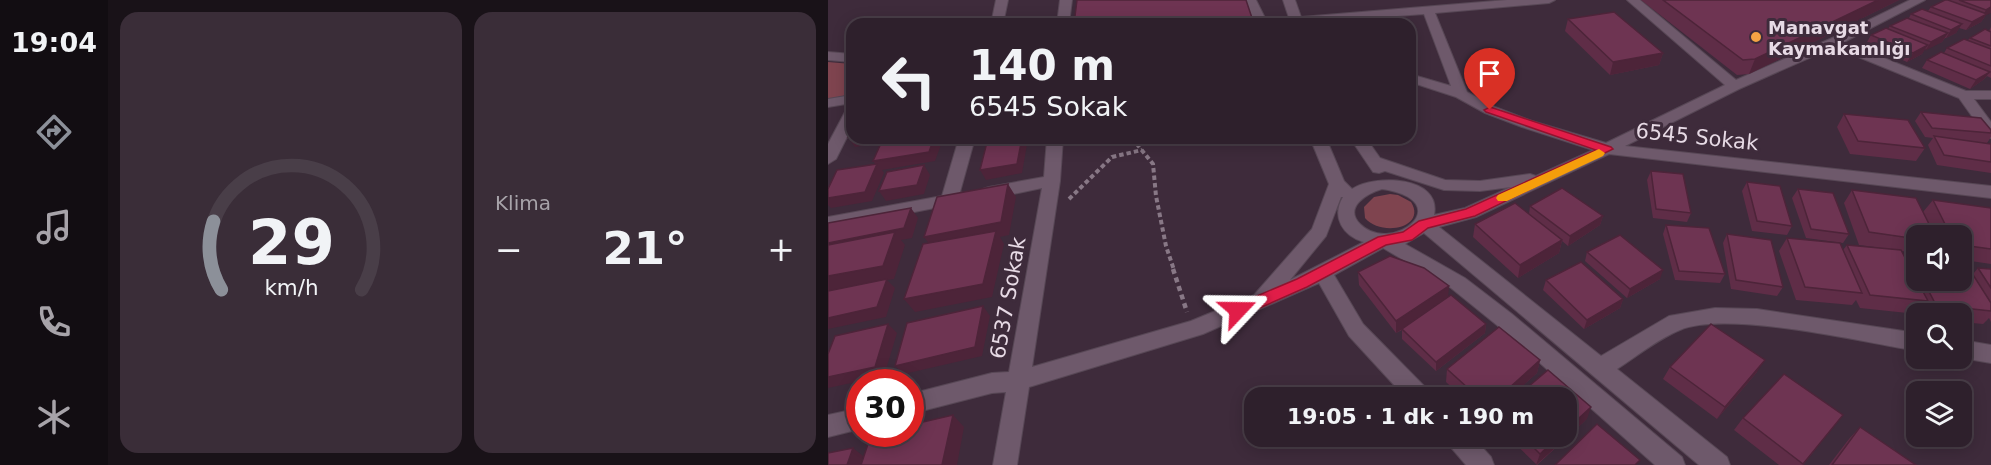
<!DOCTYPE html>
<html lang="tr">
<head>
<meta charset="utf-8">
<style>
	:root { --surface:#2e202c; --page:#3a2d38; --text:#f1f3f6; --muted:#a7a3a9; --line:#493e48; --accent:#8c9099 }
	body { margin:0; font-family:"DejaVu Sans",sans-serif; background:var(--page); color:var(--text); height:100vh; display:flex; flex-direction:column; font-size:22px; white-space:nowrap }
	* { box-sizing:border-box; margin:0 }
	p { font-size:20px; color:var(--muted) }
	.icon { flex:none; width:33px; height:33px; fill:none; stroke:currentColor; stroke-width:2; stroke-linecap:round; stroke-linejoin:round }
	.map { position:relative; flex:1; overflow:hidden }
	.drawer { display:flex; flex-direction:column; gap:12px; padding:12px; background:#191218; width:720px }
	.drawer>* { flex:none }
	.top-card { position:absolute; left:18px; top:18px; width:570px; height:126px; border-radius:18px; box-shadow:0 3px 15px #0003,0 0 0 2px var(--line); background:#2e202c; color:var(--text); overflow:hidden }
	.fabs { position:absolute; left:1078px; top:225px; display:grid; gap:12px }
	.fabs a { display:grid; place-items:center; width:66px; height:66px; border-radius:12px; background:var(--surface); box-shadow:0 3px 15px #0003,0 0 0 2px var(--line); font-size:30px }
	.speed { position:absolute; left:18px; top:369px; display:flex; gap:12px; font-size:30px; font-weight:700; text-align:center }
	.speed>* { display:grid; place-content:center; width:78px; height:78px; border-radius:50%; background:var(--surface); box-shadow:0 3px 15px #0003,0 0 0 2px var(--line); line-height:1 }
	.speed .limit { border:9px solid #d22; background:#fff; color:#111 }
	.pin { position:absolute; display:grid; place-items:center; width:51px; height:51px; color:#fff; margin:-62px -26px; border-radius:50% 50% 50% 0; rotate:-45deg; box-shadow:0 0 6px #0007 }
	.pin .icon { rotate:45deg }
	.me { position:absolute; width:66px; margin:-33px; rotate:67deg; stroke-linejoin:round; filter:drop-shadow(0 0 4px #0008) }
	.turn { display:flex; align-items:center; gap:21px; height:126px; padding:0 24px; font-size:27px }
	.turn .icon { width:78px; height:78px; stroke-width:2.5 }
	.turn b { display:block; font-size:42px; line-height:51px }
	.big { font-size:45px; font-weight:700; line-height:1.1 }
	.drawer .card { flex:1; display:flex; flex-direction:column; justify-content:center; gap:9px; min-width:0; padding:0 21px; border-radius:18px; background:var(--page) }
	.drawer .dial { align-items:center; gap:0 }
	.dial svg { height:156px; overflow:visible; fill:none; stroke:var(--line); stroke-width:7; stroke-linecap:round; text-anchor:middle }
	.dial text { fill:var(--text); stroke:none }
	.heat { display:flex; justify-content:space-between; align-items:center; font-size:33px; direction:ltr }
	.drawer .tiles { flex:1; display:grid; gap:12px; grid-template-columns:repeat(2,1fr) }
	.trip { position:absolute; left:416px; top:387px; width:333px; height:60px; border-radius:18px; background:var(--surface); box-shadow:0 3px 15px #0003,0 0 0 2px var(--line); font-weight:700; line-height:60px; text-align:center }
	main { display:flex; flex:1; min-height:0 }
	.tabs { display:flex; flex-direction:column; width:108px; justify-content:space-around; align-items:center; background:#120d12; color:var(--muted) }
	.tabs .icon { width:42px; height:42px }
	.tabs .active { color:var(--accent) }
	.tabs b { font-size:27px; color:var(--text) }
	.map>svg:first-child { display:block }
	.green { fill:#7f444f }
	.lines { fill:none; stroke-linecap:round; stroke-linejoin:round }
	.minor-casing { stroke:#574755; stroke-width:2 }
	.path-far1 { stroke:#887886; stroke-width:4; stroke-dasharray:4.5 3; stroke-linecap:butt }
	.path { stroke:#887886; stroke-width:4.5; stroke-dasharray:5 4; stroke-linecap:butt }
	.minor { fill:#6e596b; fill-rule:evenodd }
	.wall { fill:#5f2d47; fill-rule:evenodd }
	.shaded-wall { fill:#4d2439 }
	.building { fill:#6e3452; stroke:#4d2439; stroke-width:1.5 }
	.route { fill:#e11d48; stroke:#92132f; stroke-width:1.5 }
	.slow { fill:#f59e0b }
	.poi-dot { fill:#f4a344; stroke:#3e2b3b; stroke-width:2 }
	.labels { text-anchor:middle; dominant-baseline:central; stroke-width:6; stroke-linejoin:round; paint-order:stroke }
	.far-poi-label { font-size:18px; font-weight:bold; fill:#e7dae5; stroke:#3e2b3b; text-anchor:start }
	.street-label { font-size:21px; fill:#e7dae5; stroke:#3e2b3b }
</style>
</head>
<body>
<main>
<nav class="tabs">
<b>19:04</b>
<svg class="icon active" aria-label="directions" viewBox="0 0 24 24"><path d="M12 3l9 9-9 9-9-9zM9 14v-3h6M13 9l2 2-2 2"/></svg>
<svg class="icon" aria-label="music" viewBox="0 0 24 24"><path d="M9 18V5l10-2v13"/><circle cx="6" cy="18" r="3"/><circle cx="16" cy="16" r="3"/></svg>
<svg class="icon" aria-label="phone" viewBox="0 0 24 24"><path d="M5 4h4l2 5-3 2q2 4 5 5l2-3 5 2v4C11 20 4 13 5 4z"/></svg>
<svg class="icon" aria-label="climate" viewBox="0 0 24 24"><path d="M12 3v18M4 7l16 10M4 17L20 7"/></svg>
</nav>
<section class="drawer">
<div class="tiles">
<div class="card dial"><svg viewBox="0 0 100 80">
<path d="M14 69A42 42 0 1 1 86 69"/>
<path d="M14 69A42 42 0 0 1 10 34" stroke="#8c9099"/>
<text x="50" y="56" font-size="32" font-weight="700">29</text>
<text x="50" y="72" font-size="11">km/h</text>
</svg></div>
<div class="card"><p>Klima</p>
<div class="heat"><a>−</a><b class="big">21°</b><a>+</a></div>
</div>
</div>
</section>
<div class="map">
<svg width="1163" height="465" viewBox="0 0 1163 465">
	<rect width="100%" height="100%" fill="#3e2b3b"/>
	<!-- green -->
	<g class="green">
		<polygon points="0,62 24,64 24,94 0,99"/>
		<path d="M 562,194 L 570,195 L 583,202 C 599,228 553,237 537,218 L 536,207 L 546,197 Z"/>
	</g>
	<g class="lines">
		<!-- minor casing -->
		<g class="minor-casing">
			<g id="minor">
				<polygon points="168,0 180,0 175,24 163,24"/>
				<polygon points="232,0 244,0 241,24 229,24"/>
				<polygon points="416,0 428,0 440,24 428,24"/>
				<path d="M 455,0 L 467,0 L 473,17 L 679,0 L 727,0 L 721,3 L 607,13 L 639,92 L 667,107 L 704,121 L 778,143 L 897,85 L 799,0 L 812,0 L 908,80 L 1002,39 L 1082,0 L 1097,0 L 1016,42 L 1138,91 L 1163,91 L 1163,99 L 1146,99 L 1163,122 L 1163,138 L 1158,136 L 1131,98 L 1006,47 L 911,89 L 797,146 L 1163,186 L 1163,198 L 781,154 L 648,217 L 611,227 L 773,356 L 841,316 L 887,308 L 929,309 L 1089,333 L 1089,351 C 1035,342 899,310 852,330 C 830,339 809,356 789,369 L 899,457 L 902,465 L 871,465 L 596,233 L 577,244 L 637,278 L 684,314 L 854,457 L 857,465 L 827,465 L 670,326 L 623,288 L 555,248 L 506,275 L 535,324 L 601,391 L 604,398 L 578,398 L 521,336 L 491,283 L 375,334 L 201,387 L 189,465 L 165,465 L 178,392 L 164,393 L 82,414 L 82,394 L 164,373 L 181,372 L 214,188 L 161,199 L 155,197 L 153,193 L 155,189 L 161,187 L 216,177 L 219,138 L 235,138 L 232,181 L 204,367 L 363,321 L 426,295 L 484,229 L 501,184 L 482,138 L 498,138 L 516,181 L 524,189 C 547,174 614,176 606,215 L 637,208 L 683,187 L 652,191 L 616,190 L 557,171 L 551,173 L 545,172 L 522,138 L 538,138 L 552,158 L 617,180 L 652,181 L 702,174 L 708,176 L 765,150 L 694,127 L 657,113 L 628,97 L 582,82 L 582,74 L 623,86 L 596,14 L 463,24 ZM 554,189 C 632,201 564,256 532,224 C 515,207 540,193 554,189 ZM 513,197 L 515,197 C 503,217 515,236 536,242 L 462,280 L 498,236 Z"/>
				<polygon points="0,52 24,54 24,62 0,60"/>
				<polygon points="24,95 24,103 0,107 0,99"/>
				<polygon points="24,108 24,127 8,159 0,164 0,144 17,112"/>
				<polygon points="131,138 147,138 132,192 137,194 140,198 137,202 0,229 0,217 114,196"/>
				<polygon points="1134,340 1163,345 1163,363 1134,358"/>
				<polygon points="32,408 32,429 0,437 0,415"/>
				<polygon points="616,436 644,436 663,457 666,465 638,465 620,444"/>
			</g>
		</g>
		<!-- path-far1 -->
		<g class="path-far1">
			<polyline points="304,138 325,164 328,196 338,246 346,270"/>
			<polyline points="241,199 284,157 314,150"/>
		</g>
		<!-- path -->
		<polyline class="path" points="345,269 359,312"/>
		<!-- minor -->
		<use href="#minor" class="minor"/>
	</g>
	<!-- wall -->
	<g class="wall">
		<polygon points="813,0 1071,0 921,74 909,75"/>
		<polygon points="1117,0 1163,0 1158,15 1153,22 1138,30 1131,28 1128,33 1118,38 1117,38 1114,42 1096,50 1094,54 1079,62 1038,44 1043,35 1060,29 1062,26 1081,18 1083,14 1100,11 1103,7"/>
		<polygon points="740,19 835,53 831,65 782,75 737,31"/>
		<polygon points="1163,27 1163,78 1159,76 1155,80 1142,89 1094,68 1099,60 1116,53 1119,48 1140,40 1142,38 1161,31"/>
		<polygon points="1093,112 1163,130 1163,137 1159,143 1163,144 1163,173 1109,165 1100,145 1105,138 1097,137 1087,121"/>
		<polygon points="1016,114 1097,148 1088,161 1022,154 1009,127"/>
		<polygon points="823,171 863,213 859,222 825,218 819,180"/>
		<polygon points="919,182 964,226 959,235 924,231 914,191"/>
		<polygon points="970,189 1021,234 1015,243 978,238 964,198"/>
		<path d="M 1024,190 L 1095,212 L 1105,200 L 1163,208 L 1163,264 L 1136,260 L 1145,274 L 1150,268 L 1163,269 L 1163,322 L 1161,318 L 1155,324 L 1134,322 L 1134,314 L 1094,314 L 1092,310 L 1089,314 L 1032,308 L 1028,300 L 1024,305 L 968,300 L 951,251 L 959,238 L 1015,250 L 1019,245 L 1054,248 L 1031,245 L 1016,203 ZM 1089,236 L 1134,236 L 1134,280 L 1089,280 L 1089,254 L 1080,254 L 1077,257 L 1073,251 L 1089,253 Z"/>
		<polygon points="702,206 775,216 772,225 740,246 734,241 731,253 690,278 645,237 647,224 701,214"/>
		<polygon points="838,225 897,274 892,283 847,280 835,234"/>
		<polygon points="899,234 955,287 949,296 903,289 895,243"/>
		<polygon points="759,252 832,279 799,298 757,261"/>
		<polygon points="530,272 620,296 658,324 657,333 608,371 574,339 574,330 568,333 531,285"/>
		<polygon points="718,280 795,299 792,308 756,329 715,290"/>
		<polygon points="712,360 709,373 681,398 635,398 618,382 619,369"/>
		<polygon points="842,367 929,372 889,419 835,379"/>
		<polygon points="1015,415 975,465 951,465 906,430 915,418"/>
		<polygon points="759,419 709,465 679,436 738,436"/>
		<polygon points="1032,427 1088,465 1001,465 1021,439"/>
	</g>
	<!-- shaded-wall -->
	<g class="shaded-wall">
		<polygon points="1050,0 1071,0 921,74 927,59"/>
		<polygon points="1163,7 1163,13 1158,15 1153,22 1138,30 1144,22 1154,17 1158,10"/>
		<polygon points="1134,24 1128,33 1118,38 1123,30"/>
		<polygon points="1120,33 1114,42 1097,51 1103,42"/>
		<polygon points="1100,45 1094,54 1079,62 1085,53"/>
		<polygon points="835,53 831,65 782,75 785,62"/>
		<polygon points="1162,72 1155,80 1142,89 1148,80"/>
		<polygon points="20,137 24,137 24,138 74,138 73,139 27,147"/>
		<polygon points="106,138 111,138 114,142 107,161 54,170 56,173 44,201 3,208 0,205 0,198 48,165 45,161"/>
		<polygon points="194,138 200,138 200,139 194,173 158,180 152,170"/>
		<polygon points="96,165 102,175 96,194 58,201 51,191"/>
		<polygon points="180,184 188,197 181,235 172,237 176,244 164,297 87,312 76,299 106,250 96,237"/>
		<polygon points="83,208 90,218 84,238 73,240 77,245 66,279 59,280 67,288 58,317 0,329 0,243"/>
		<polygon points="775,216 772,225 740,246 742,236"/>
		<polygon points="734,240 731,253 690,278 692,265"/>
		<polygon points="835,270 832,279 799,298 802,289"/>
		<polygon points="621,286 620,299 568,333 568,321"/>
		<polygon points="795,299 792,308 756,329 759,320"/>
		<polygon points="155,306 162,316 154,356 76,374 67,366"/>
		<polygon points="60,324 69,333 56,376 0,388 0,377"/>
		<polygon points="658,324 657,333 608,371 608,362"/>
		<polygon points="712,360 709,373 681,398 670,398"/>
		<polygon points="937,360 929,372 889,419 897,407"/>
		<polygon points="763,407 759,419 708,465 712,454 731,436 738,436 738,430"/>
		<polygon points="125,415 136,427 129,465 114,465"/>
		<polygon points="25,448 35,456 33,465 19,465"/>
	</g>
	<!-- building -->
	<g class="building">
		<polygon points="249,0 418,0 426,24 246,24"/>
		<polygon points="835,0 1050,0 927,59 915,60"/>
		<polygon points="1117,0 1120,0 1159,14 1144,22 1103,7"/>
		<polygon points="1131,0 1163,0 1163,7 1158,10"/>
		<polygon points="1094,9 1134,24 1123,30 1083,14"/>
		<polygon points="786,12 835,53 785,62 740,19"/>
		<polygon points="1079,18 1120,33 1103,42 1062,26"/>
		<polygon points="1058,28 1100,45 1085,53 1043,35"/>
		<polygon points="1157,29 1163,32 1163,46 1142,38"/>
		<polygon points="1136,39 1163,49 1163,66 1119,48"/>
		<polygon points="1113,52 1162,72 1148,80 1099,60"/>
		<polygon points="1093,112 1153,118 1163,130 1163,133 1104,128"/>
		<polygon points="1016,114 1080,120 1097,148 1030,141"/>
		<polygon points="24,130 24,137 20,137"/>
		<polygon points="1106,136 1163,144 1163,162 1116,155"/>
		<polygon points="74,138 106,138 101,152 45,161 54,141"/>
		<polygon points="160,138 194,138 189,164 152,170"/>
		<polygon points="49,164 37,192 0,198 0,189 9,170"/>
		<polygon points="96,165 89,185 51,191 59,172"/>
		<polygon points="823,171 855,174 863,213 828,209"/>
		<polygon points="919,182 952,186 964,226 929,221"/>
		<polygon points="180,184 173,222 96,237 109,197"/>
		<polygon points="734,188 775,216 742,236 702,206"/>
		<polygon points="970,189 1005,193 1021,234 983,229"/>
		<polygon points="1024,190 1088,198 1107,236 1089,236 1089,239 1041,232"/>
		<polygon points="1105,200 1163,208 1163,249 1134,245 1134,236 1123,236"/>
		<polygon points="687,203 734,240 692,265 647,224"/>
		<polygon points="83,208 76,228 0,243 0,223"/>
		<polygon points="838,225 881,228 897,274 851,271"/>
		<polygon points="168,231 155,284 76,299 95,244"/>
		<polygon points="67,232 55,266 0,276 0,245"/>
		<polygon points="899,234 943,240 955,287 908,280"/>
		<polygon points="792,235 835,270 802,289 759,252"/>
		<polygon points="959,238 1012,243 1034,293 977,287"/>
		<polygon points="1019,245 1073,250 1100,301 1042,295"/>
		<polygon points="1080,254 1089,254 1089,270"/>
		<polygon points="562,256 596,268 621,286 568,321 530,272"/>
		<polygon points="1134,259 1135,259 1163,303 1163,311 1108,305 1095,280 1134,280"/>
		<polygon points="753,262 795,299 759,320 718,280"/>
		<polygon points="1150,268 1163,269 1163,288"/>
		<polygon points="59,279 49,307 0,318 0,291"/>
		<polygon points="623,295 658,324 608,362 574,329"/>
		<polygon points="155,306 147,347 67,366 79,323"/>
		<polygon points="60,324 47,367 0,377 0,354 7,336"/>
		<polygon points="883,324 937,360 897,407 842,367"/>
		<polygon points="671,327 712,360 670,398 651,398 619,369"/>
		<polygon points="720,370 763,407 738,430 738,398 687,398"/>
		<polygon points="956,374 1015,415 975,464 915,418"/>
		<polygon points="125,415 114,465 33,465 43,435 47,434 82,434 82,425"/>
		<polygon points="769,424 812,460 807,465 727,465"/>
		<polygon points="1032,427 1088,465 1004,465"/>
		<polygon points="694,436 731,436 712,454"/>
		<polygon points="25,448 19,465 0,465 0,453"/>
	</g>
	<!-- route -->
	<polygon class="route" points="662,107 783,147 785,149 647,216 600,228 584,240 558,245 479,287 416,315 405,315 403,310 405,306 469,279 550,237 575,232 591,221 638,209 768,150 658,112 656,110"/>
	<!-- slow -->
	<polygon class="slow" points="771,149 777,153 775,156 679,201 670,201 668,198 670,195"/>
	<!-- markers -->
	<circle class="poi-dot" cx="928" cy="37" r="6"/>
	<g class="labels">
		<!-- far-poi labels -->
		<g class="far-poi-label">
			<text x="940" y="27">Manavgat<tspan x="940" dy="21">Kaymakamlığı</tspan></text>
		</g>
		<!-- street labels -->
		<g class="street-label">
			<text transform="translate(869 137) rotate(6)">6545 Sokak</text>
			<text transform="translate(180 298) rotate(-80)">6537 Sokak</text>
		</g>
	</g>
</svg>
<div class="fabs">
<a><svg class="icon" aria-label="sound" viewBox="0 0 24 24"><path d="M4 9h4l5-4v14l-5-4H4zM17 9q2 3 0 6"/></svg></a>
<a><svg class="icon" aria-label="search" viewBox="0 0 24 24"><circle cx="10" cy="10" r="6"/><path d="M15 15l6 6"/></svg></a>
<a><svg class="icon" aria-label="layers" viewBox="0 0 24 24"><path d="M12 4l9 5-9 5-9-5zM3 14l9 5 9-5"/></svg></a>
</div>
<div class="speed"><div class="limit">30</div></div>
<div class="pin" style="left:662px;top:110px;background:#d93025"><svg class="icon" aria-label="arrive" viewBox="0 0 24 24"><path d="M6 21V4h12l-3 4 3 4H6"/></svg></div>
<svg class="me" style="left:410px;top:310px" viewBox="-20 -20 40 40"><path d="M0-17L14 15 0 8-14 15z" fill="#e11d48" stroke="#fff" stroke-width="4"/></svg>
<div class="trip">19:05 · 1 dk · 190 m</div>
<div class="top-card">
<div class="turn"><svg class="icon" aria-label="left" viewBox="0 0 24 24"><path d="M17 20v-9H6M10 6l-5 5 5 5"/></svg><div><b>140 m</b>6545 Sokak</div></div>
</div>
</div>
</main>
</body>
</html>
